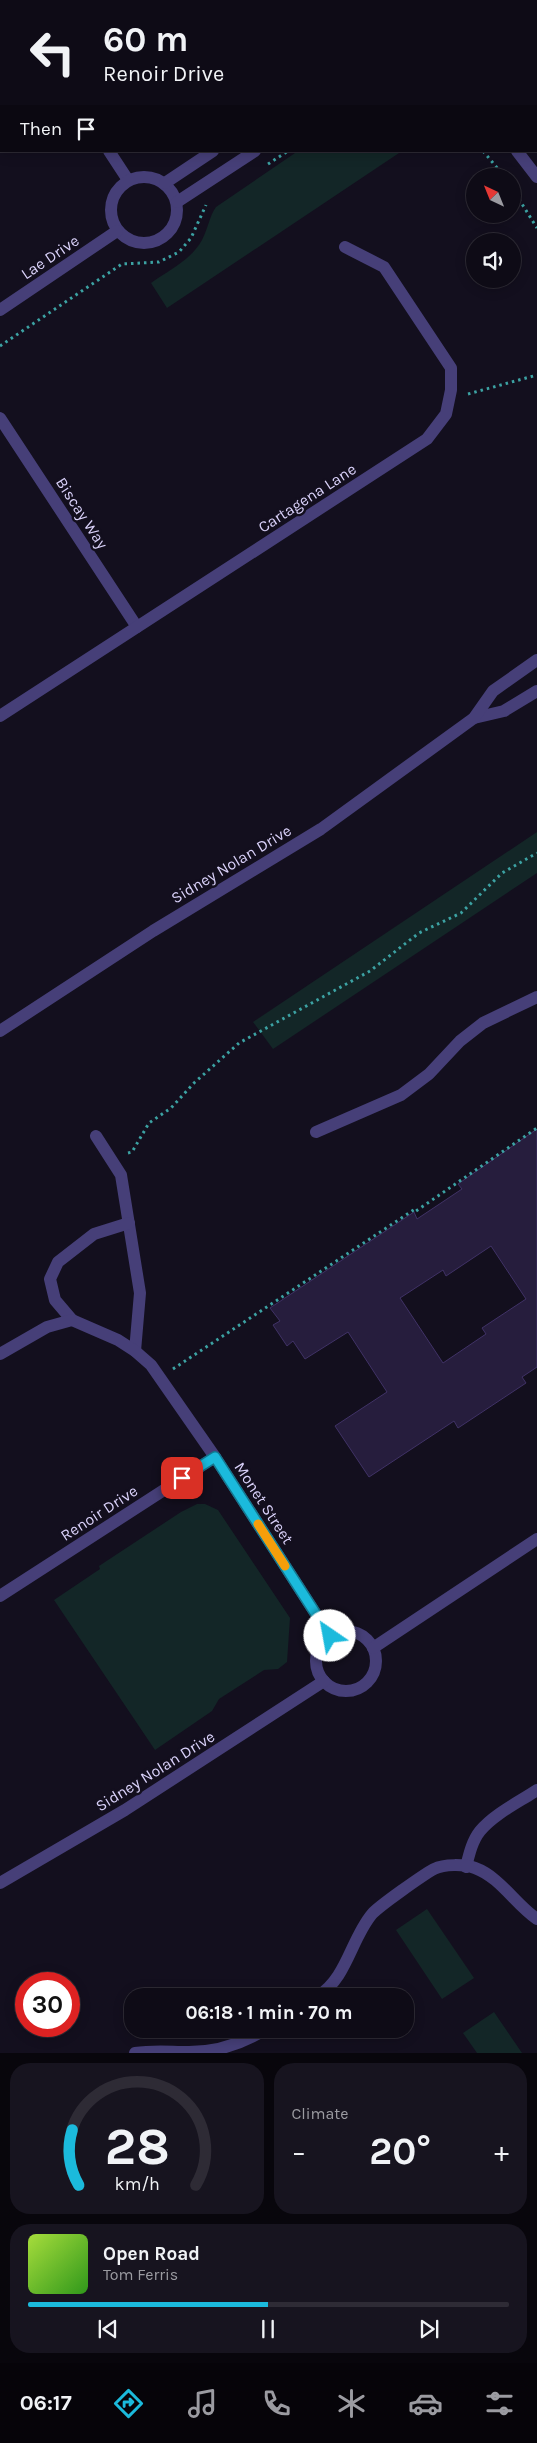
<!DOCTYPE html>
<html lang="en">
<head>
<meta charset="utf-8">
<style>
	:root { --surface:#0e0b16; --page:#17141f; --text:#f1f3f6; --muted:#9b9ba1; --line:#2e2b35; --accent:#1bbadc }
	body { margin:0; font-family:Karla,sans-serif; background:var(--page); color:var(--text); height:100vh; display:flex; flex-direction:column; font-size:19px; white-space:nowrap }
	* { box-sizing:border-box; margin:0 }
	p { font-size:16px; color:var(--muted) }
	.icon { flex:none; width:28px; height:28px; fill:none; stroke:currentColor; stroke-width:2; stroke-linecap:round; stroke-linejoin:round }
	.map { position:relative; height:2053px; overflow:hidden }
	.side { display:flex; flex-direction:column; gap:10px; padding:10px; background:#08060c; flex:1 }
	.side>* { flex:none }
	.hud { position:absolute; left:0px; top:0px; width:538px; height:152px; box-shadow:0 2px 12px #0003,0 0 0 1px var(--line); background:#0e0b16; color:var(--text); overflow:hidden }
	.needle { width:32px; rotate:317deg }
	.fabs { position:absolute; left:466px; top:168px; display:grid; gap:10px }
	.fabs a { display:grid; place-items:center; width:55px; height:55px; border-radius:50%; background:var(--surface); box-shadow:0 2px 12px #0003,0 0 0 1px var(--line); font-size:25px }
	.speed { position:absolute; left:15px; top:1972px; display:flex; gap:10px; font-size:25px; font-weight:700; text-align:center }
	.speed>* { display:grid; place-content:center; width:65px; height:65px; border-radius:50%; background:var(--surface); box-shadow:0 2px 12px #0003,0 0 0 1px var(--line); line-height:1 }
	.speed .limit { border:8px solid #d22; background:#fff; color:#111 }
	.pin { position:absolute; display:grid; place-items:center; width:42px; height:42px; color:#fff; margin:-21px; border-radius:10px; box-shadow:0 2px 8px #0006 }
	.me { position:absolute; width:55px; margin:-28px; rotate:327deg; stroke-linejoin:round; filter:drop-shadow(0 0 4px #0008) }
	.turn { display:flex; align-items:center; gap:18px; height:105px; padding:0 20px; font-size:22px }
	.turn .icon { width:65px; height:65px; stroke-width:2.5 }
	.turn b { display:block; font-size:35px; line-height:42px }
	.then { display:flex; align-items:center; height:48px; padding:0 20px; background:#0003; gap:10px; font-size:19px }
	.big { font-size:38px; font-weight:700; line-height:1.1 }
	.side .widget { flex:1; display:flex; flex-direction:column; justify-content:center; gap:8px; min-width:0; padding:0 18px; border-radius:20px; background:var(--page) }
	.side .dial { align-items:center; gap:0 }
	.dial svg { height:130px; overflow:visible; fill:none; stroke:var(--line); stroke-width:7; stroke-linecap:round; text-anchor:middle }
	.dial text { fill:var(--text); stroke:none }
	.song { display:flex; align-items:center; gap:15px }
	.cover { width:60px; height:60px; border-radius:8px; background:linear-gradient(135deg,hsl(80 70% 55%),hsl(110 70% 35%)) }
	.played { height:5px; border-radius:2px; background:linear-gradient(90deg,var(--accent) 50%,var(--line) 50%) }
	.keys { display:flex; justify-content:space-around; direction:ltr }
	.heat { display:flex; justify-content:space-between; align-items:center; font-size:28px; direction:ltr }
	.side .tiles { flex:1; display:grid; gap:10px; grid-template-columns:1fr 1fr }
	.widget:last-child { grid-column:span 2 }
	.trip { position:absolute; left:124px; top:1988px; width:290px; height:50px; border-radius:20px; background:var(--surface); box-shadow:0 2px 12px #0003,0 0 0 1px var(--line); font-weight:700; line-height:50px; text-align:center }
	.tabs { display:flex; height:80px; justify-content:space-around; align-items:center; background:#060409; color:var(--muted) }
	.tabs .icon { width:35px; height:35px }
	.tabs .current { color:var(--accent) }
	.tabs b { font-size:22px; color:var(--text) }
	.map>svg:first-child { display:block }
	.green { fill:#132627 }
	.building { fill:#261d3d; stroke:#403266; fill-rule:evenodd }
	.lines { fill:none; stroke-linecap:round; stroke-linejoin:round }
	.path { stroke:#3ca2a3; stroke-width:3; stroke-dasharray:2.5 4; stroke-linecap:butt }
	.minor { stroke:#463f78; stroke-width:12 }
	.route-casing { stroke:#12798f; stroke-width:12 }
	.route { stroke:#1bbadc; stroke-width:9 }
	.slow { stroke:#f59e0b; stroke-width:9 }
	.labels { text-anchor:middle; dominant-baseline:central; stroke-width:5; stroke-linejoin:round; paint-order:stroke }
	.street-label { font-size:16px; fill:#d9d1f9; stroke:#130f1e }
</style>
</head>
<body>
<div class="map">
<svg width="537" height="2053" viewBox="0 0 537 2053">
	<rect width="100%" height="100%" fill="#130f1e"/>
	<!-- green -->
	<g class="green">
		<path d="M 298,151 L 402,151 L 167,308 L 151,283 C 169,270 191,260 202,240 C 208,229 209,217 216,207 Z"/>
		<polygon points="537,832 537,873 273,1049 253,1022"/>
		<polygon points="197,1504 205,1504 218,1510 290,1618 287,1662 278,1669 264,1670 219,1699 212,1711 155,1750 54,1600 100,1569 99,1566 181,1512"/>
		<polygon points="427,1909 474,1978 442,1999 396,1930"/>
		<polygon points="494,2012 522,2053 477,2053 463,2033"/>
	</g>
	<!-- building -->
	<path class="building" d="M 537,1129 L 537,1367 L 522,1377 L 526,1383 L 458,1428 L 454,1421 L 369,1477 L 335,1426 L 387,1392 L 348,1332 L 305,1359 L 293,1341 L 287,1346 L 273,1325 L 280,1321 L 270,1308 L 414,1212 L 417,1219 L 462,1189 L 458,1184 ZM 491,1246 L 526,1299 L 482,1328 L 486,1334 L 443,1363 L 400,1298 L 443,1270 L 446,1276 Z"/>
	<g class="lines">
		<!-- path -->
		<g class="path">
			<polyline points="337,0 338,1"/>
			<polyline points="483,151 504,176"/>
			<polyline points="268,164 288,151"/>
			<polyline points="512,188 537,228"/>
			<polyline points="0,346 122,264 159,262 179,252 191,238 206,205"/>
			<polyline points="468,394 537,375"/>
			<polyline points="128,1153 132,1152 149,1123 171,1108 194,1083 239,1043 370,971 419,933 461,913 502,873 537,853"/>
			<polyline points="173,1369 415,1209 416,1211 537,1128"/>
		</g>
		<!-- minor -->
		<g class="minor">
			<polyline points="377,0 378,1"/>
			<polyline points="62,1 64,0"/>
			<polyline points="416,1 417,0"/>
			<polyline points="447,1 448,0"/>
			<polyline points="0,15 1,17"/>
			<polyline points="109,151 128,180"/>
			<polyline points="517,151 537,177"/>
			<circle cx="144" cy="210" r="33"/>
			<polyline points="165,183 213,151"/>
			<polyline points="177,202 255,151"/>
			<polyline points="0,310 117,231"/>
			<polyline points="0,418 137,627"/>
			<polyline points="0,716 427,439 446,414 451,390 451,368 384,267 345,247"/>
			<polyline points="474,718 504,711 537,691"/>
			<polyline points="0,1031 153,931 321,829 474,718 493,691 537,660"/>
			<polyline points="316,1132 401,1095 429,1074 460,1041 483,1023 537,997"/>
			<polyline points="96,1136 121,1175 140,1293 135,1351"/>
			<polyline points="72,1320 55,1300 50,1279 58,1262 94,1234 129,1223"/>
			<polyline points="0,1354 47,1327 72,1320 118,1340 135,1351 151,1365 215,1457 330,1636"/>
			<polyline points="0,1596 215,1457"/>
			<circle cx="346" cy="1661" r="30"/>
			<polyline points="373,1648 537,1539"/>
			<path d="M 466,1867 C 469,1855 472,1841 480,1831 C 494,1814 519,1802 537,1790"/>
			<polyline points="0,1883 125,1810 324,1681"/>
			<path d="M 318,1996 C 347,1978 351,1939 372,1914 C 379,1906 423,1875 434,1869 C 444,1864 464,1864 475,1868 C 500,1877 516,1905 537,1919"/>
			<path d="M 135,2053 C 154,2050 170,2052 189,2052 C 218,2052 242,2044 266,2029"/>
		</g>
	</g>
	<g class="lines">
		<!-- route casing -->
		<g class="route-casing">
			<polyline id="route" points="182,1478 215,1457 330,1636"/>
		</g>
		<!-- route -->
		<use href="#route" class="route"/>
		<!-- slow -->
		<polyline class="slow" points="258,1524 285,1566"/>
	</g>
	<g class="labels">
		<!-- street labels -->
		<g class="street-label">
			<text transform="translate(50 257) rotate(-34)">Lae Drive</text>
			<text transform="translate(307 498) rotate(-33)">Cartagena Lane</text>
			<text transform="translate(82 513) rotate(57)">Biscay Way</text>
			<text transform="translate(231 864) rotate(-31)">Sidney Nolan Drive</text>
			<text transform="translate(264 1503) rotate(57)">Monet Street</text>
			<text transform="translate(99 1513) rotate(-33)">Renoir Drive</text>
			<text transform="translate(155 1771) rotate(-32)">Sidney Nolan Drive</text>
		</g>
	</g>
</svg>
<div class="fabs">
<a><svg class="needle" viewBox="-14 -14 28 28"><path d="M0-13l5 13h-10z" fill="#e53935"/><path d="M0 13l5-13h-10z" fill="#9b9ba1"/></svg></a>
<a><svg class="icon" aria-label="sound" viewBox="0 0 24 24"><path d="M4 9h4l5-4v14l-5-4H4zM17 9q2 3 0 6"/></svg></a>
</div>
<div class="speed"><div class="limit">30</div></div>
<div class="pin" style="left:182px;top:1478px;background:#d93025"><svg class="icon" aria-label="arrive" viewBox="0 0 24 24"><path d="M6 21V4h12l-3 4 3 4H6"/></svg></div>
<svg class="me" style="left:330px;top:1636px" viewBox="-20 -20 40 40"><circle r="19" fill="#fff"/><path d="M0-13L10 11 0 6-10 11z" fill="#1bbadc"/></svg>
<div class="trip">06:18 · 1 min · 70 m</div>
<div class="hud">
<div class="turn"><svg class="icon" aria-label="left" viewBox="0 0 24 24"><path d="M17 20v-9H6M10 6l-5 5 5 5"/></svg><div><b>60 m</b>Renoir Drive</div></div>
<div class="then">Then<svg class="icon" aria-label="arrive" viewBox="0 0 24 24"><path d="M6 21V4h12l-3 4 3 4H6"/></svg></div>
</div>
</div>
<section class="side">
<div class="tiles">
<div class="widget dial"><svg viewBox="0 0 100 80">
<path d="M14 69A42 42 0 1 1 86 69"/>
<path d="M14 69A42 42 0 0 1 10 35" stroke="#1bbadc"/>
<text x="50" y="56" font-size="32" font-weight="700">28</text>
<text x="50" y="72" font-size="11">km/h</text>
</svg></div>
<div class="widget"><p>Climate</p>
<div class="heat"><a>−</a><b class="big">20°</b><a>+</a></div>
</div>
<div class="widget">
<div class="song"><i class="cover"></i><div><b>Open Road</b><p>Tom Ferris</p></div></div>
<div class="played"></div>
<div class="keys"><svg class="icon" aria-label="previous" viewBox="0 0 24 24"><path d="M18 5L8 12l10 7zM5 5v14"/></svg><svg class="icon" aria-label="pause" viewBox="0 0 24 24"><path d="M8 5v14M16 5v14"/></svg><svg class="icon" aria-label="next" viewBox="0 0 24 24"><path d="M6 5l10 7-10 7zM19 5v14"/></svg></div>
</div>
</div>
</section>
<nav class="tabs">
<b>06:17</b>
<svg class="icon current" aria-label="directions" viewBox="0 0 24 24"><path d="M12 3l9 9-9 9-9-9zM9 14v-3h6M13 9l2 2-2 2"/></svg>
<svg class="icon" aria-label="music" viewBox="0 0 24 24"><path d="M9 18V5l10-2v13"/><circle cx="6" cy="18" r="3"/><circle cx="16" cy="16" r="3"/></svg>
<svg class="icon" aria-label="phone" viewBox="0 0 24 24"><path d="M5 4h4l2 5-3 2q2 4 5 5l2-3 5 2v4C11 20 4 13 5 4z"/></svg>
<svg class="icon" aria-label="climate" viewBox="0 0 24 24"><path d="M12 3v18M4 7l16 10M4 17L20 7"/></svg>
<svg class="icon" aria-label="car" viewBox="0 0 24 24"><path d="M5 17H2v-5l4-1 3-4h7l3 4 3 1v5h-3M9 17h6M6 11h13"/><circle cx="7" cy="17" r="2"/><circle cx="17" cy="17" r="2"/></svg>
<svg class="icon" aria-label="filters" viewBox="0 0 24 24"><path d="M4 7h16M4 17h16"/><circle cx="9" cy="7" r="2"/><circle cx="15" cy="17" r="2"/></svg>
</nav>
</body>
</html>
